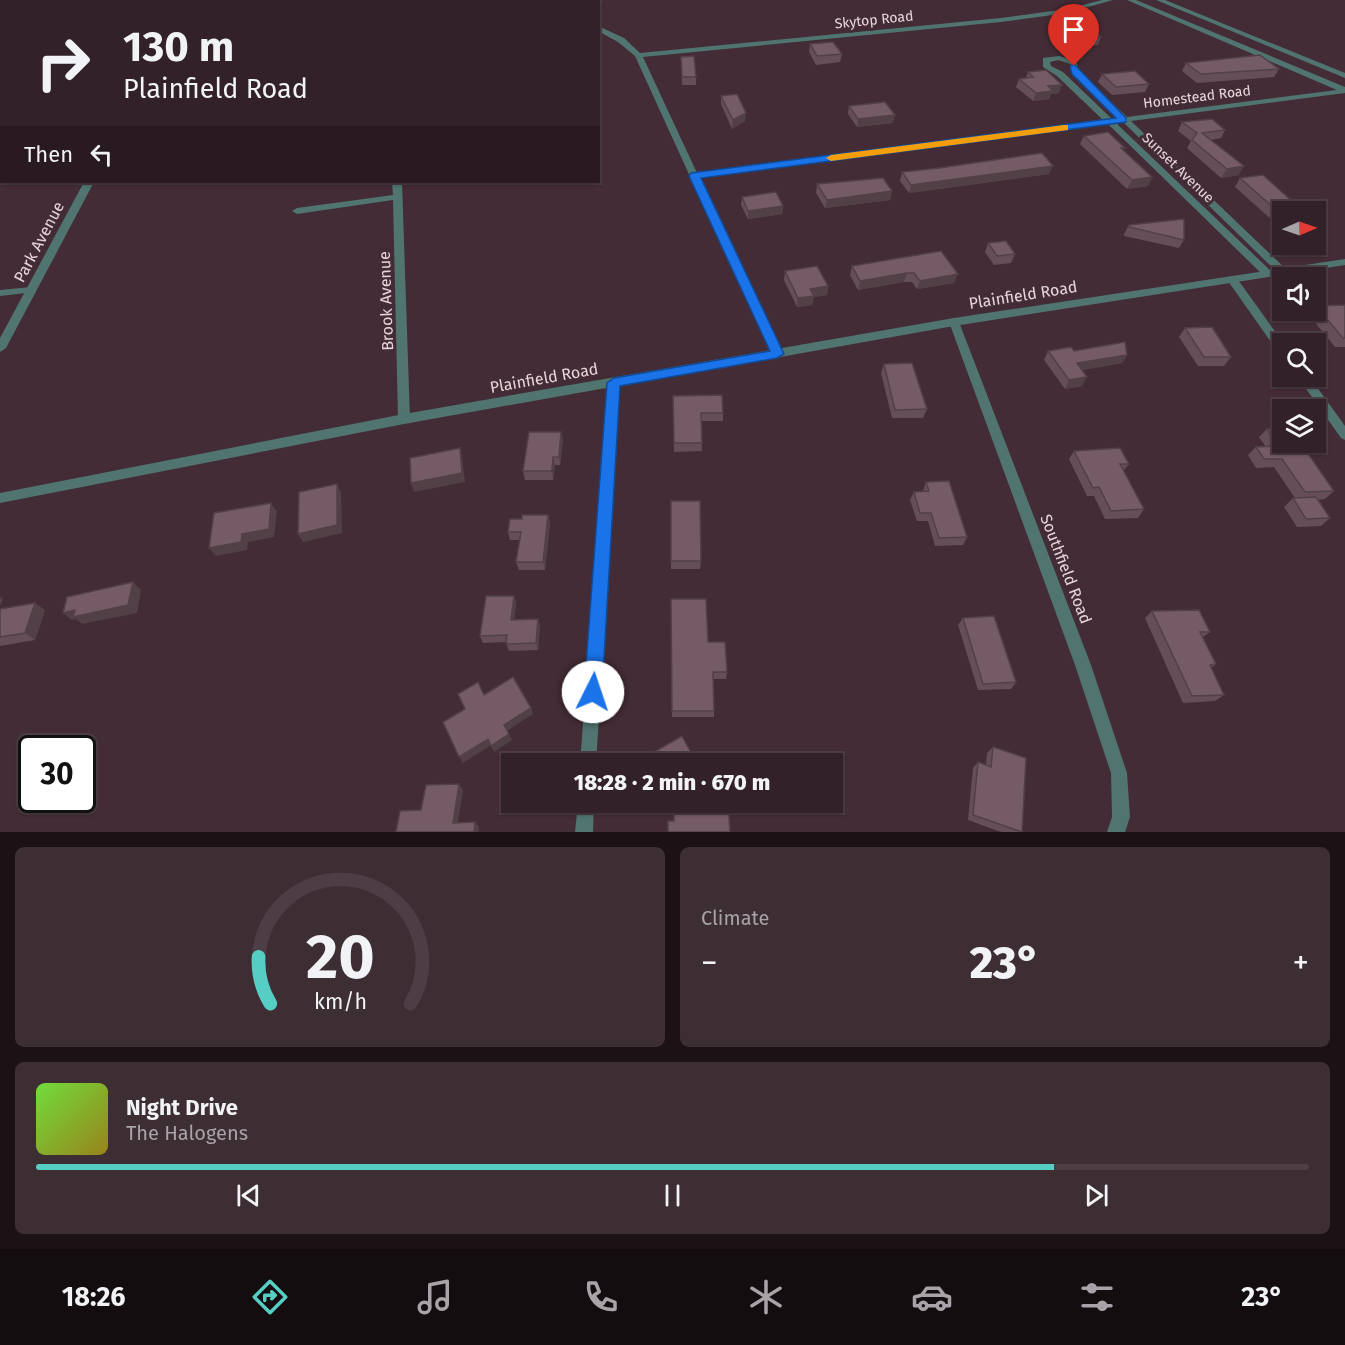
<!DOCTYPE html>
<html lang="en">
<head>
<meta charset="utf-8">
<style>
	:root { --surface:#322128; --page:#3d2e34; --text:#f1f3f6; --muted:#a8a3a8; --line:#4d3e45; --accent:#56cec3 }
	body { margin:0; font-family:"Fira Sans",sans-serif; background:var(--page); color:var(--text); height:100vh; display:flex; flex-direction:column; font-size:22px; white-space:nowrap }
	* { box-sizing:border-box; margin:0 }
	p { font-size:20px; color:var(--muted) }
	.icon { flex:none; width:33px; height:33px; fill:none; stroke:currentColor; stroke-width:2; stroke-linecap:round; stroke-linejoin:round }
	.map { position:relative; height:832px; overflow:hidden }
	.panel { display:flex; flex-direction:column; gap:15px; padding:15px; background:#1c1216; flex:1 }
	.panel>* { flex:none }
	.top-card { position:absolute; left:0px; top:0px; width:600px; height:183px; box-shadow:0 2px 4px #0004,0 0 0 2px var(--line); background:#322128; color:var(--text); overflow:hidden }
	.needle { width:39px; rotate:88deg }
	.fabs { position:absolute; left:1272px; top:201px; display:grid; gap:12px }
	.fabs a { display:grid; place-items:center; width:54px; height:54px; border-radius:0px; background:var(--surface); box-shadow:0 2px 4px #0004,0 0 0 2px var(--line); font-size:30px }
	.speed { position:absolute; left:18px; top:735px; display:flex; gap:12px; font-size:30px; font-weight:700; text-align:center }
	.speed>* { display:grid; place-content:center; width:78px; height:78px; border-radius:50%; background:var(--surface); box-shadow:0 2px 4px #0004,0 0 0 2px var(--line); line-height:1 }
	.speed .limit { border:3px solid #111; border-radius:9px; background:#fff; color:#111 }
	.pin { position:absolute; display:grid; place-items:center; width:51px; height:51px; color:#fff; margin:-62px -26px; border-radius:50% 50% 50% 0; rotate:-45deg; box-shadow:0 0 6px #0007 }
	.pin .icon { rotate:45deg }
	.me { position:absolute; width:66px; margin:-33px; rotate:4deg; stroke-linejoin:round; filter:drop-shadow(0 0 4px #0008) }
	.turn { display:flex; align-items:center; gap:21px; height:126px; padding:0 24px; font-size:27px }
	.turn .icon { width:78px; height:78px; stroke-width:2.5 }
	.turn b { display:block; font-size:42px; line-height:51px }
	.then { display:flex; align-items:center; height:57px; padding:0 24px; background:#0003; gap:12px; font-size:22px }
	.big { font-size:45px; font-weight:800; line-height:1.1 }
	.panel .tile { flex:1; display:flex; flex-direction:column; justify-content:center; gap:9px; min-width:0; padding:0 21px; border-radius:9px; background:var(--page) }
	.panel .dial { align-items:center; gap:0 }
	.dial svg { height:156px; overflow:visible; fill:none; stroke:var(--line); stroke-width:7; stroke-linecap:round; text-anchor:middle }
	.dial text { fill:var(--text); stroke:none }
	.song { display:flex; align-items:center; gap:18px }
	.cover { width:72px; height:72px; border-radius:9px; background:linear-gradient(135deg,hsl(100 70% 55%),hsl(50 70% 35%)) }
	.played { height:6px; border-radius:3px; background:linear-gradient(90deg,var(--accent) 80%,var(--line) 80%) }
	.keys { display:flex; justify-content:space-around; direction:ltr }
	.heat { display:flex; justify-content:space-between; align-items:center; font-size:33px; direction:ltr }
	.panel .tiles { flex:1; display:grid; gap:15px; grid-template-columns:1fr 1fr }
	.tile:last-child { grid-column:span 2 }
	.trip { position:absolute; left:501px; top:753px; width:342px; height:60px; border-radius:0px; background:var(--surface); box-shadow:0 2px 4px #0004,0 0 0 2px var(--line); font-weight:800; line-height:60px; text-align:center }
	.dock { display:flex; height:96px; justify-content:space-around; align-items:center; background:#140d10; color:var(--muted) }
	.dock .icon { width:42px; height:42px }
	.dock .on { color:var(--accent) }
	.dock b { font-size:27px; color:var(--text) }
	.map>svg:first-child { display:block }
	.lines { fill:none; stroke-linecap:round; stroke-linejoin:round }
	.minor { fill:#507470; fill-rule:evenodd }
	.tertiary { fill:#507470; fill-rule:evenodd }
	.wall { fill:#654e57 }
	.shaded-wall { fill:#524047 }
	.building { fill:#755b65; stroke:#524047; stroke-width:1.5 }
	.route { fill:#1a73e8; stroke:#114b97; stroke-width:1.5 }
	.slow { fill:#f59e0b }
	.labels { text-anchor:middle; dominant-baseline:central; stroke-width:6; stroke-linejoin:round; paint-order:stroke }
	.far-street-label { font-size:14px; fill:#e6d6dc; stroke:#432c35 }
	.street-label { font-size:16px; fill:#e6d6dc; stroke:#432c35 }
</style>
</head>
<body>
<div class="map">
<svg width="1345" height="832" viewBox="0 0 1345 832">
	<rect width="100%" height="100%" fill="#432c35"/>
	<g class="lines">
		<!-- minor -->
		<g class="minor">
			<polygon points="512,0 520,0 522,2 513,2"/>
			<path d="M 1102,0 L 1113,0 L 1067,13 L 1001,22 L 643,57 L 697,173 L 1103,120 L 1057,76 L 1043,67 L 1043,58 L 1059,56 L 1076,61 L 1079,71 L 1127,117 L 1337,90 L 1127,0 L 1136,0 L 1345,87 L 1345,93 L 1131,121 L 1286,269 L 1286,273 L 1278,273 L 1123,122 L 1116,123 L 1272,272 L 1272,276 L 1264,276 L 1108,124 L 700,178 L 783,354 L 777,358 L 771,354 L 635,56 L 618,42 L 598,31 L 598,26 L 624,38 L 640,53 L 1001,18 L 1067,9 ZM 1058,60 L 1070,64 L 1072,74 L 1118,118 L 1112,119 L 1063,72 L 1051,66 L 1050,62 Z"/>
			<polygon points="1156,0 1165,0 1345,73 1345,78"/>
			<rect x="0" y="45" width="2" height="4"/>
			<polygon points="392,182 402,182 410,419 408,422 400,422 398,419 393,200 297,214 292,211 297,208 393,195"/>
			<polygon points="1232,276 1236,277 1284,344 1282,353 1278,352 1228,281 1227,279 1228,277"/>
			<polygon points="31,287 35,288 36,290 35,292 0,296 0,290"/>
			<polygon points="954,318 959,322 1091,665 1127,773 1130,817 1125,832 1107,832 1112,817 1111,773 1075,665 949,322"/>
			<polygon points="1297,376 1309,376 1345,426 1345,440 1341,438"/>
			<polygon points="614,379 620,383 596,764 580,764 608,383"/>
			<polygon points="578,802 594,802 593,832 575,832"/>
		</g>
		<!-- tertiary -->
		<g class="tertiary">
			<polygon points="184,0 190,0 183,2"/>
			<polygon points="84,182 94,182 6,348 0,352 0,338"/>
			<polygon points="1345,259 1345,265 954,326 404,424 0,503 0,493 404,414 954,318"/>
		</g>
	</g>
	<!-- wall -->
	<g class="wall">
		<polygon points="1067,27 1101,37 1098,45 1077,47 1064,35"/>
		<polygon points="810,44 842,54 840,62 816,65 809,52"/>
		<polygon points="681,57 696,77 696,85 682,85"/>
		<polygon points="1186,63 1279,69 1274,77 1197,83 1182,71"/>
		<polygon points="1028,72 1059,93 1051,94 1049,99 1033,101 1016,87 1019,79 1026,78"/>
		<polygon points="1102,74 1149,84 1145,92 1112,95 1098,82"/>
		<polygon points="721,96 745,121 732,129 721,104"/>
		<polygon points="849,106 893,123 857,127 848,114"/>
		<polygon points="1182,122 1225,130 1221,138 1211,140 1244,166 1238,175 1221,178 1187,148 1191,141 1178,131"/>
		<polygon points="1084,136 1123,150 1152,177 1148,186 1127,189 1080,144"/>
		<polygon points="902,172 1049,174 909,193 900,181"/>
		<polygon points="1240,178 1282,212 1282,229 1235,187"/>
		<polygon points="817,184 892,191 890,200 825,208 816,193"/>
		<polygon points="742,197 783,206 782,214 748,219 741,205"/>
		<polygon points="1316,222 1322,228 1316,236"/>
		<polygon points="1129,225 1184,240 1179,248 1124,236 1124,234"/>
		<polygon points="988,243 1015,254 1011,263 994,265 985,252"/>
		<polygon points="941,251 954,283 917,289 912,282 904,282 858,290 850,275 852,266"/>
		<polygon points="785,271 828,286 827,295 814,297 812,305 797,307 784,280"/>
		<polygon points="1345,305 1345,347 1335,347 1308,314 1312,310 1316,310 1316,306"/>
		<polygon points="1185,328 1231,357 1224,366 1198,366 1179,337"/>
		<polygon points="1048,351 1074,351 1127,355 1122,363 1082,370 1082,386 1065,389 1044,360"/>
		<polygon points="884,364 927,409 923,418 892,418 881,373"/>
		<polygon points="673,396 723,413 723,421 701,421 702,451 674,452"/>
		<polygon points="1267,429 1334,491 1325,499 1317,500 1330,518 1321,526 1297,527 1284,507 1293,498 1295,498 1274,467 1256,468 1248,455 1256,447 1266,447 1259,437"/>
		<polygon points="563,440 560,465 555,465 553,480 525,480 523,471"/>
		<polygon points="1074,451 1129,464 1123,471 1144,509 1138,518 1105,519 1094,496 1087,496 1069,459"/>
		<polygon points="926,482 967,537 963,545 935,546 928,521 917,521 910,500 914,492 923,491"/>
		<polygon points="671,501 701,561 700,569 671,569"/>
		<polygon points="548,515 550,523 545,570 519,570 516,562 520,540 510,540 508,532"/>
		<polygon points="514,596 516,603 514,620 538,619 540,626 538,650 509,651 506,642 483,643 480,636"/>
		<polygon points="671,599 708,642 727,672 726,679 713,679 714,711 714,717 672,717"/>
		<polygon points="0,609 45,610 35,640 0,646"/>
		<polygon points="1152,611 1210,632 1203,637 1216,664 1211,668 1224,695 1215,701 1183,703 1145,618"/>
		<polygon points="963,618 1016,682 1011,689 978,690 958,625"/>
		<polygon points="993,747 1022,832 1001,832 968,820 973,768 978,762 986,765 987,753"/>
		<polygon points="656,751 697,764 660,764 656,757"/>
		<polygon points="776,802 826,802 823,808 776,808"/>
	</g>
	<!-- shaded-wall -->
	<g class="shaded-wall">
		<polygon points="1062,85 1059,93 1051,94 1049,99 1033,101 1036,93 1048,86"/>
		<polygon points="746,113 745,121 732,129 733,120"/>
		<polygon points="895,115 893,123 857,127 858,119"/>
		<polygon points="1053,166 1049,174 909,193 911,185"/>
		<polygon points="1244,166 1238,175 1221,178 1227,169"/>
		<polygon points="1152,177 1148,186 1127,189 1132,180"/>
		<polygon points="892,191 890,200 825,208 827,200"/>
		<polygon points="783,206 782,214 748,219 748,211"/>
		<polygon points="907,273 904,282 858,290 860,281"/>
		<polygon points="958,274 954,283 917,289 920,281"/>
		<polygon points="828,286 827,295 814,297 812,305 797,307 798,298 810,289"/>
		<polygon points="1127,355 1122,363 1072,372 1077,363"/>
		<polygon points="1087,377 1082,386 1065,389 1069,380"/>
		<polygon points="561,432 563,440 560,465 559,457"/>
		<polygon points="460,448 462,457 465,482 414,492 411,483"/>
		<polygon points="553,457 555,465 553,480 552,471"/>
		<polygon points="337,484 341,492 342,533 303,542 298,534"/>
		<polygon points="271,503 277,511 274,537 248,542 247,550 216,556 209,548"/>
		<polygon points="548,515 550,523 545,570 543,562"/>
		<polygon points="133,582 141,590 137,613 82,624 76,619 72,620 63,613 75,610"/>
		<polygon points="514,596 516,603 513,627 511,620"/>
		<polygon points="0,597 3,599 0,606"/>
		<polygon points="35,603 45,610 35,640 25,633"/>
		<polygon points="538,619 540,626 538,650 536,643"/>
		<polygon points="531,708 533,714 507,731 504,725"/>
		<polygon points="509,734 512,740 494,752 491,746"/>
		<polygon points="488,739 491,745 463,763 459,757"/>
		<polygon points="459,784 463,790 457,827 453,823"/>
		<polygon points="475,822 479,827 478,832 474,832"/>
	</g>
	<!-- building -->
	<g class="building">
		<polygon points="1087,25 1101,37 1080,39 1067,27"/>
		<polygon points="833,42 842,54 817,56 810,44"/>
		<polygon points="1260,55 1279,69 1201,74 1186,63"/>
		<polygon points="694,56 696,77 682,77 681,57"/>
		<polygon points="1046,70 1062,85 1048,86 1053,91 1036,93 1019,79 1033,77 1028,72"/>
		<polygon points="1135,71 1149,84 1116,87 1102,74"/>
		<polygon points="737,94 746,113 733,120 721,96"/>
		<polygon points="885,102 895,115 858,119 849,106"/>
		<polygon points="1212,119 1225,130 1202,133 1244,166 1227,169 1192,140 1197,133 1182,122"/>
		<polygon points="1108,132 1125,148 1121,148 1152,177 1132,180 1084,136"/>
		<polygon points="1042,153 1053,166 911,185 902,172 939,168"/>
		<polygon points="1263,175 1304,212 1282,212 1282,215 1240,178"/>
		<polygon points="883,178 892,191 827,200 817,184"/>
		<polygon points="776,192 783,206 748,211 742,197"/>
		<polygon points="1184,219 1184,240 1129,227 1129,225"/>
		<polygon points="1316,222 1322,228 1316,229"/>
		<polygon points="1006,241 1015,254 997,256 988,243"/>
		<polygon points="941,251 958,274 920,281 914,273 907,273 860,281 852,266"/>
		<polygon points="817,266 828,286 810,289 814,296 798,298 785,271"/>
		<polygon points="1345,305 1345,338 1343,338 1316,306"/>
		<polygon points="1212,327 1231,357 1204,357 1185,328"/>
		<polygon points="1125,342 1127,355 1077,363 1087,377 1069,380 1048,351 1071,347 1074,351"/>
		<polygon points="912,363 927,409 895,410 884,364"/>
		<polygon points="722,395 723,413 701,413 702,443 674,443 673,396"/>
		<polygon points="1282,428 1282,442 1300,442 1334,491 1305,492 1282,459 1264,459 1256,447 1279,446 1267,429"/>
		<polygon points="529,432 561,432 559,457 553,457 552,471 523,471"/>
		<polygon points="460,448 462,473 411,483 410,458"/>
		<polygon points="1120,448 1129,464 1120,464 1144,509 1111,511 1099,487 1093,488 1074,451"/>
		<polygon points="949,481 967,537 939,538 931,513 920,513 914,492 929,491 926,482"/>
		<polygon points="337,484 337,525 298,534 299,492"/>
		<polygon points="1316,497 1330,518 1306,519 1293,498"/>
		<polygon points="671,501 700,501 701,561 671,561"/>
		<polygon points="271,503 269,529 242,534 241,542 209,548 214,513"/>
		<polygon points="522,515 548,515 543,562 516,562 521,532 508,532 510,519 522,519"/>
		<polygon points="133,582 128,605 73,617 75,610 63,613 67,597"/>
		<polygon points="486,596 514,596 511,620 538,619 536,643 506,644 507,635 480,636"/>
		<polygon points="671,599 706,599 708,642 725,642 727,672 713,672 714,711 672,711"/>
		<polygon points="35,603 25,633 0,637 0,609"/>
		<polygon points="1199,610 1210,632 1200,632 1216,664 1210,665 1224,695 1192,696 1152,611"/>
		<polygon points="994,616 1016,682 983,684 963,618"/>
		<polygon points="513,677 531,708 504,725 509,734 491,746 488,739 459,757 443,722 465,709 458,694 478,682 484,695"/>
		<polygon points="682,736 697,764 663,764 656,751"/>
		<polygon points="993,747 1026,758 1022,832 973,815 978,762 991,767"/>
		<polygon points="459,784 453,823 475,822 474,832 396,832 400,811 421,810 426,785"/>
		<polygon points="674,802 728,802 730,832 668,832 668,821 674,821"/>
	</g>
	<!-- route -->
	<polygon class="route" points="1074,64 1126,118 1126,122 701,178 784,354 777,358 620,386 602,692 599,698 593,701 587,698 584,692 607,383 614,378 770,351 689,176 691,173 1116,118 1072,74 1070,66"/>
	<!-- slow -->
	<polygon class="slow" points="1064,125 1068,125 1068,130 831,161 826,158 831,155"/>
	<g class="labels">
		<!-- far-street labels -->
		<g class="far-street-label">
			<text transform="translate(874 20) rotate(-6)">Skytop Road</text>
			<text transform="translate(1197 97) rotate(-7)">Homestead Road</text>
			<text transform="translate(1178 168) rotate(44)">Sunset Avenue</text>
		</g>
		<!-- street labels -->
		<g class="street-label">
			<text transform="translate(39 242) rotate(-62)">Park Avenue</text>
			<text transform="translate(1023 295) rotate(-9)">Plainfield Road</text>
			<text transform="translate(386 301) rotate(-92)">Brook Avenue</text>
			<text transform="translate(544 378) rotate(-10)">Plainfield Road</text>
			<text transform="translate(1066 569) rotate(69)">Southfield Road</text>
		</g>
	</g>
</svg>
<div class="fabs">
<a><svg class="needle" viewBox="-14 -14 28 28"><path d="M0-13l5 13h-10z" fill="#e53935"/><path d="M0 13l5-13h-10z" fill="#a8a3a8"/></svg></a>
<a><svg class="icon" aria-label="sound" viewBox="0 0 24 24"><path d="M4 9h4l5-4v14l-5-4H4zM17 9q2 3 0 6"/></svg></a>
<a><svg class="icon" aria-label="search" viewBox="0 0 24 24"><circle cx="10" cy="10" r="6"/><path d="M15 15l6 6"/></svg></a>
<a><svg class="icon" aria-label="layers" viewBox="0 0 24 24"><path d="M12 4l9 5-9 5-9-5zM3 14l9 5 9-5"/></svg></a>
</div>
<div class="speed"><div class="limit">30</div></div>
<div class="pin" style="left:1074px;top:66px;background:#d93025"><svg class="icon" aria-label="arrive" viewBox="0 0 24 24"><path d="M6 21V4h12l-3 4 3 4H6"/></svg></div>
<svg class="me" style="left:593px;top:692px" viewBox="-20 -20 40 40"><circle r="19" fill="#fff"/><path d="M0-13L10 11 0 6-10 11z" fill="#1a73e8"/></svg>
<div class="trip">18:28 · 2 min · 670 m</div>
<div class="top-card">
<div class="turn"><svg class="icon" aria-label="right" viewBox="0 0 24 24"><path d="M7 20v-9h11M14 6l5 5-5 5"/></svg><div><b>130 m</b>Plainfield Road</div></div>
<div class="then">Then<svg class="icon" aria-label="left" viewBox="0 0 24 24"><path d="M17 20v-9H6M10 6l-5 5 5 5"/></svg></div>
</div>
</div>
<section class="panel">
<div class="tiles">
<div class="tile dial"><svg viewBox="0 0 100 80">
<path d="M14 69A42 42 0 1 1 86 69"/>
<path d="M14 69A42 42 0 0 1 8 45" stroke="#56cec3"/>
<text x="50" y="56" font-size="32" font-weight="700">20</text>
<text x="50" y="72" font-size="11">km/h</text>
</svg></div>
<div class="tile"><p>Climate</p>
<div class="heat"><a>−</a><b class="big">23°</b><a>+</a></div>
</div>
<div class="tile">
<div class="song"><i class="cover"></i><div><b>Night Drive</b><p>The Halogens</p></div></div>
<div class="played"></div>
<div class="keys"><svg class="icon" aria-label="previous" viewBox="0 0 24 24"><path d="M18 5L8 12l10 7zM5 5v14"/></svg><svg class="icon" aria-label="pause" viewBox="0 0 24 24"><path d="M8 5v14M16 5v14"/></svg><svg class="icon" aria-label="next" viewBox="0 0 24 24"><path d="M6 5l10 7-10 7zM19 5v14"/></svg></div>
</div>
</div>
</section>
<nav class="dock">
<b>18:26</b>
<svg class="icon on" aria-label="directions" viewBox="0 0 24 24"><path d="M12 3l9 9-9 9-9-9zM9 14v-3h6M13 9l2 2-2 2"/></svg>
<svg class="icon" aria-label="music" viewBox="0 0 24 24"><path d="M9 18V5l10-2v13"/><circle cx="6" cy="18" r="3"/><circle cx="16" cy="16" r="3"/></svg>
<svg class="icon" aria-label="phone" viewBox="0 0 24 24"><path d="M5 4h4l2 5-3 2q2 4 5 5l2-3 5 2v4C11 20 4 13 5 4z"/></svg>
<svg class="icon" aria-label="climate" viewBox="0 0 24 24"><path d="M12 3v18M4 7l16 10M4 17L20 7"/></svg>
<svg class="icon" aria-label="car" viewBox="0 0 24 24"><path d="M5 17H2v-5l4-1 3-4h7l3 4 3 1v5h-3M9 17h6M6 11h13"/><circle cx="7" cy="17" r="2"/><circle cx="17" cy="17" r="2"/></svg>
<svg class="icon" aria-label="filters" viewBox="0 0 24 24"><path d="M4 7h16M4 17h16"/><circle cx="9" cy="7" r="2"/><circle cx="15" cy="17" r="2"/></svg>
<b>23°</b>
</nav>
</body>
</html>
